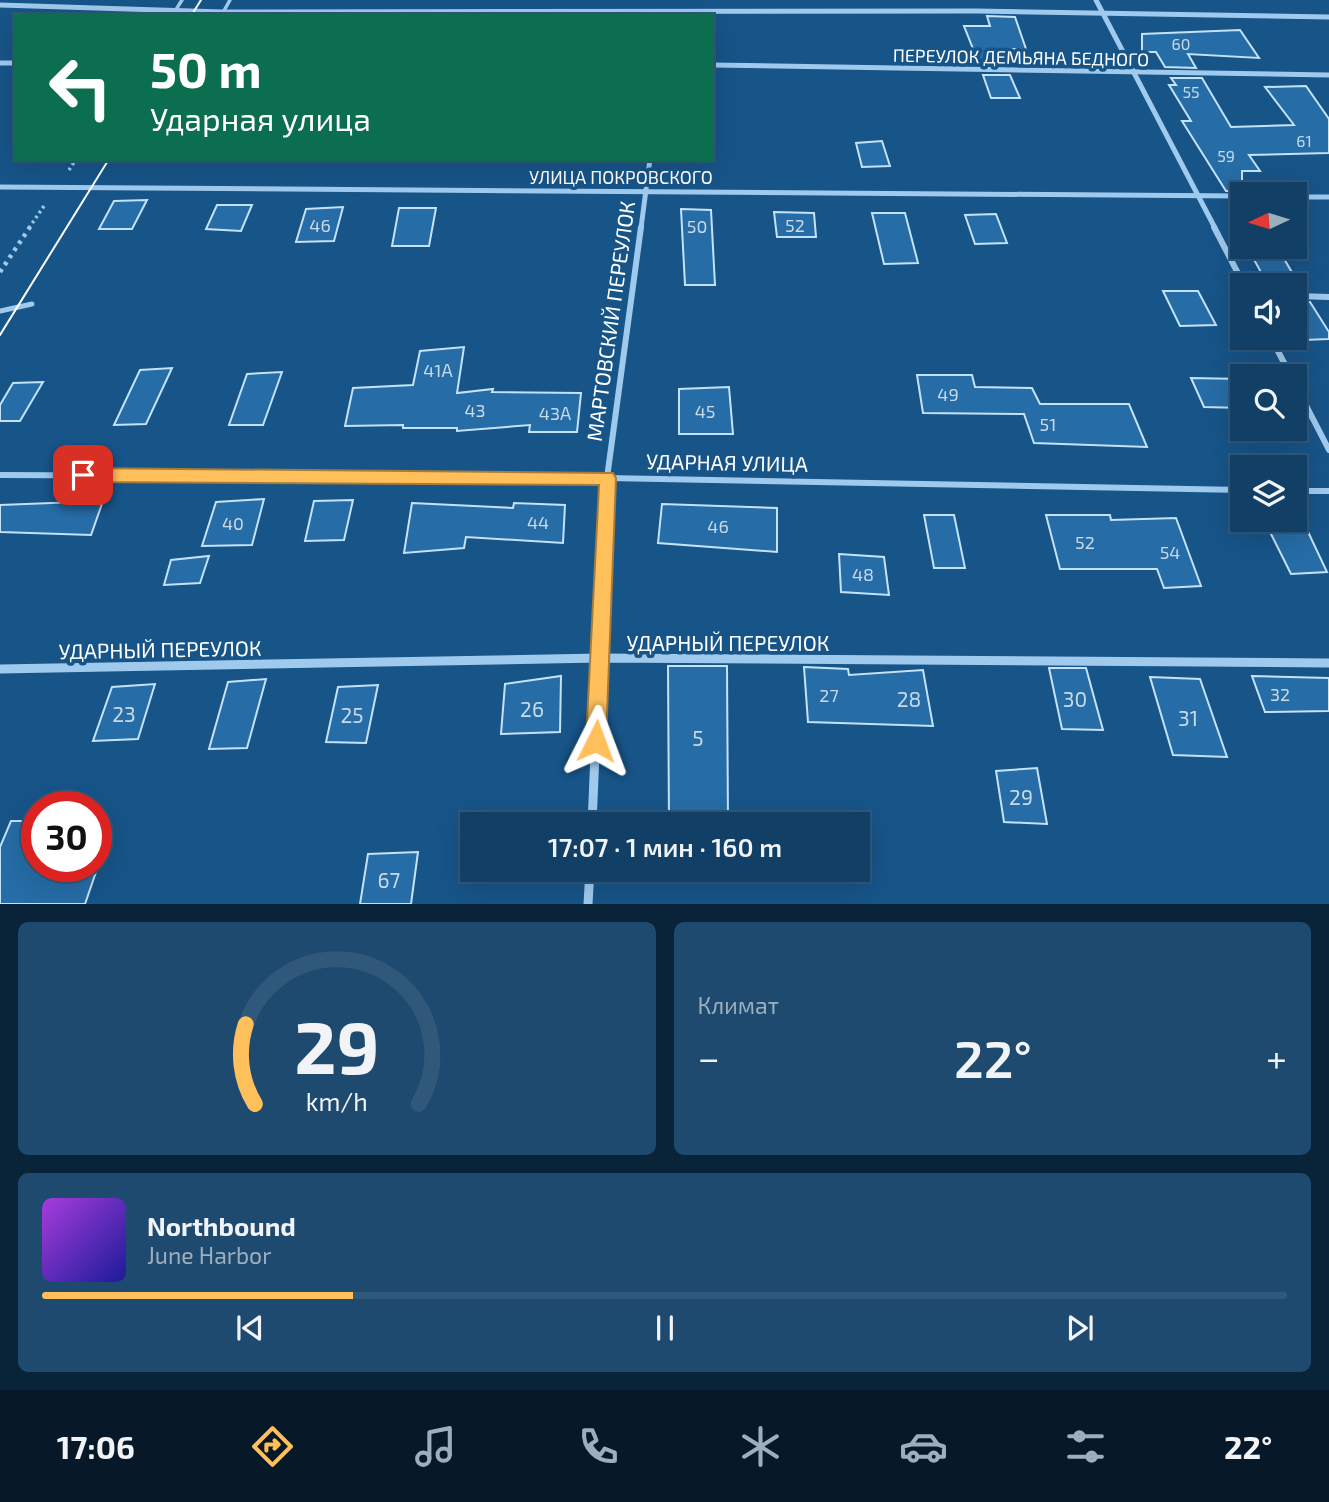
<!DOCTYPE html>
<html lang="ru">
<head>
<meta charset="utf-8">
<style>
	:root { --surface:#113f66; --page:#1e4a6f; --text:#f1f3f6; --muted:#9cafbf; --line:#30587a; --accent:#ffbf5b }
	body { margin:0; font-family:"Exo 2",sans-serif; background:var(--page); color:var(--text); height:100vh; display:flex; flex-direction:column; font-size:26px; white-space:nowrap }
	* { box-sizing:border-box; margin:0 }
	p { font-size:23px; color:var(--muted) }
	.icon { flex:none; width:38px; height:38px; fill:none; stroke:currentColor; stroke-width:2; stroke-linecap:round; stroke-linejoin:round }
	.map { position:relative; height:904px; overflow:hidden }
	.sheet { display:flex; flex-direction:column; gap:18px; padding:18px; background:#092338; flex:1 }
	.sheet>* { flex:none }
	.top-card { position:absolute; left:14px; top:14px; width:700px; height:147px; border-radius:0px; box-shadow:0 7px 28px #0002,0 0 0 2px var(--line); background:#0b6e4f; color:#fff; overflow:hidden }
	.needle { width:46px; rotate:266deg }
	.tools { position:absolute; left:1230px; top:182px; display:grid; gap:14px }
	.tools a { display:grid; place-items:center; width:77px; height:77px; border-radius:0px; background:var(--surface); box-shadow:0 7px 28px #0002,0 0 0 2px var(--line); font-size:35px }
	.speed { position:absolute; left:21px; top:791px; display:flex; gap:14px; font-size:35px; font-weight:700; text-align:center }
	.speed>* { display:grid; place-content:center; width:91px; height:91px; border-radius:50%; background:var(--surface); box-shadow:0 7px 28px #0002,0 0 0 2px var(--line); line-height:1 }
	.speed .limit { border:10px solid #d22; background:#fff; color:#111 }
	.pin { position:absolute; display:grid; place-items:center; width:60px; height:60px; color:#fff; margin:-30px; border-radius:14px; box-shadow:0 4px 10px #0006 }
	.me { position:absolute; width:77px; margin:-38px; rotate:3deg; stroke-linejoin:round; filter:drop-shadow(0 0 5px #0008) }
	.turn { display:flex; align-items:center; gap:24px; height:147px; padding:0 21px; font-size:32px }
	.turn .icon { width:91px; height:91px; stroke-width:2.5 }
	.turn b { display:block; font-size:49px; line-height:60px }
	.big { font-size:52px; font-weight:600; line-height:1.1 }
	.sheet .card { flex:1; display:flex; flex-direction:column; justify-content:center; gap:10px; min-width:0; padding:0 24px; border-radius:10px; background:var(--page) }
	.sheet .dial { align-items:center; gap:0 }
	.dial svg { height:182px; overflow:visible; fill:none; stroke:var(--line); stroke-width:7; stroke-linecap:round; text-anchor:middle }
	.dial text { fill:var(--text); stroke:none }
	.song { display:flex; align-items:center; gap:21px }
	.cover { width:84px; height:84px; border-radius:10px; background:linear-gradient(135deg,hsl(280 70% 55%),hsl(240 70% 35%)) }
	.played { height:7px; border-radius:4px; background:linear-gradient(90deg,var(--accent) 25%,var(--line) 25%) }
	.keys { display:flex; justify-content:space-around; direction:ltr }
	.heat { display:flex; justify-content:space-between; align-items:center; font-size:38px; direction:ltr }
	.sheet .tiles { flex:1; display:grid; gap:18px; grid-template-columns:1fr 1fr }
	.card:last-child { grid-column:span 2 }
	.trip { position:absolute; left:460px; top:812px; width:410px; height:70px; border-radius:0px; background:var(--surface); box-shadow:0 7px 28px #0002,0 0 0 2px var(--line); font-weight:600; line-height:70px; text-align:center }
	.tab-bar { display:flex; height:112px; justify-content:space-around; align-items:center; background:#071929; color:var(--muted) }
	.tab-bar .icon { width:49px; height:49px }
	.tab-bar .selected { color:var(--accent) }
	.tab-bar b { font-size:32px; color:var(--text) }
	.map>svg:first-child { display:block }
	.building { fill:#266ca6; stroke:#c4e2fa; stroke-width:2 }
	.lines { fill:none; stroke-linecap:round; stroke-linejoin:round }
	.path-far1 { stroke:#9fcaee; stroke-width:3.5; stroke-dasharray:2.5 3.5; stroke-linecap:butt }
	.path { stroke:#9fcaee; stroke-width:4.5; stroke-dasharray:3.5 5; stroke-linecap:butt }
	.lane-far1 { stroke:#9fcaee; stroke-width:3.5 }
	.lane { stroke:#9fcaee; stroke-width:5 }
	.street-far2 { stroke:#9fcaee; stroke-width:5 }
	.street-far1 { stroke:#9fcaee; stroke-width:6 }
	.street { stroke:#9fcaee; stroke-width:9 }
	.tram { stroke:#fff; stroke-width:2 }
	.route { fill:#ffbf5b; stroke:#a67c3b; stroke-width:2 }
	.labels { text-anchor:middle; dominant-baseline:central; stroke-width:7; stroke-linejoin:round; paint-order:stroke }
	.far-number-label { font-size:16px; fill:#c9dae9 }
	.far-street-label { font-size:18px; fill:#fff; stroke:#175488 }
	.number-label { font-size:18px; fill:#c9dae9 }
	.street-label { font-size:21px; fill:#fff; stroke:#175488 }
	.near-number-label { font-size:21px; fill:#c9dae9 }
</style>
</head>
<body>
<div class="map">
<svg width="1329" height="904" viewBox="0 0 1329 904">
	<rect width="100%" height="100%" fill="#175488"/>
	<!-- building -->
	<g class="building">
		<polygon points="987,16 1015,17 1026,49 1000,49 1006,65 979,64 964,26 990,26"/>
		<polygon points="1240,30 1259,58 1188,54 1196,68 1165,67 1156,52 1142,52 1142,34"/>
		<polygon points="983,75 1010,75 1020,98 991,98"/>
		<polygon points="1171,78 1202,78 1231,127 1294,125 1265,87 1306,86 1329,119 1329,153 1249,155 1260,171 1242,171 1242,191 1226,191 1182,121 1191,121 1169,85 1176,85"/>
		<polygon points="882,141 890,166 862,167 856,143"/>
		<polygon points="147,200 132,229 99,229 114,201"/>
		<polygon points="217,205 252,205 241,231 206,229"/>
		<polygon points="343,207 334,241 296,242 306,209"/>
		<polygon points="399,208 436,208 429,246 392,246"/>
		<polygon points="681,209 711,210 715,285 685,285"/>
		<polygon points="774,212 814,213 816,237 777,237"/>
		<polygon points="872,213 905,213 918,263 884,264"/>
		<polygon points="996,214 1007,243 975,244 965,215"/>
		<polygon points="1247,247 1277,247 1293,274 1262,274"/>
		<polygon points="1163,291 1198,291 1216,325 1180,326"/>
		<polygon points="1295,302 1310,302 1329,332 1329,339 1303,340 1295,327"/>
		<polygon points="464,347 457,393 493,389 492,392 581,393 577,432 529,432 530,425 457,431 457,428 403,428 403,425 345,426 353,388 413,385 420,351"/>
		<polygon points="172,368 146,424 114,425 140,370"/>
		<polygon points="282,372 263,425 229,425 247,374"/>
		<polygon points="917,375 972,375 975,387 1032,388 1040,404 1129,404 1147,447 1034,443 1024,414 923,413"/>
		<polygon points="1191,378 1242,379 1242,408 1204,407"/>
		<polygon points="43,382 20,421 0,421 0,405 13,383"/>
		<polygon points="729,387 733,434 679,434 679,389"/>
		<polygon points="264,499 252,545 202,546 216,502"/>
		<polygon points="353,500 344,540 305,541 314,501"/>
		<polygon points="103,501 91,535 0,532 0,505"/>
		<polygon points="412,503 513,508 514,503 565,505 563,543 466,537 464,548 404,553"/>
		<polygon points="662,504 777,508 777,552 658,543"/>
		<polygon points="924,515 954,515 965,568 934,568"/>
		<polygon points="1046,515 1110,515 1111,520 1176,518 1201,586 1164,588 1157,569 1060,569"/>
		<polygon points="1302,519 1327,572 1291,574 1264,520"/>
		<polygon points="839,554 884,557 889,595 841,592"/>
		<polygon points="209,556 200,583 164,585 171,560"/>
		<polygon points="668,666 727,666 728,824 669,824"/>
		<polygon points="804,667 848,669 849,675 923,670 933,726 808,722"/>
		<polygon points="1049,668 1086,668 1103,730 1062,729"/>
		<polygon points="561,676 560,732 501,734 505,684"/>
		<polygon points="1252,676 1329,678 1329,711 1265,712"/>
		<polygon points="1150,677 1200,679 1227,757 1173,755"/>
		<polygon points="266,679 247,748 209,749 228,682"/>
		<polygon points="155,684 138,739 93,741 112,687"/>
		<polygon points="378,685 366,743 326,742 338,687"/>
		<polygon points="1037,768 1047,824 1004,822 996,771"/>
		<polygon points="11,821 37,821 37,866 98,866 85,904 0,904 0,847"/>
		<polygon points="418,852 411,904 360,904 368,854"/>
	</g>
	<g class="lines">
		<!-- path-far1 -->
		<g class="path-far1">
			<polyline points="69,170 76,159"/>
			<polyline points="29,228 44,206"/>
		</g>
		<!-- path -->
		<polyline class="path" points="0,272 30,227"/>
		<!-- lane-far1 -->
		<g class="lane-far1">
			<polyline points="172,16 182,0"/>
			<polyline points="221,16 230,0"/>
		</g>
		<!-- lane -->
		<polyline class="lane" points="0,311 32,304"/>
		<!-- street-far2 -->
		<g class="street-far2">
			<polyline points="1096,0 1215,228"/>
			<polyline points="0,5 223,12 977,11 1329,17"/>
			<polyline points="0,63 16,63"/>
			<polyline points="712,65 1329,75"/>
			<polyline points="0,187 1242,196"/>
			<polyline points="1295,197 1329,197"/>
			<polyline points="641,228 650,159"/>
		</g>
		<!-- street-far1 -->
		<g class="street-far1">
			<polyline points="1214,227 1244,285"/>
			<polyline points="1295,296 1329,297"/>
			<polyline points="1271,338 1291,376"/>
			<polyline points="1295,384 1329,450"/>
			<polyline points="0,475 607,478 1242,490"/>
			<polyline points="1295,491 1329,491"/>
			<polyline points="605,523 607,478 641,227"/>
		</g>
		<!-- street -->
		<g class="street">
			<polyline points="0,669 600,658 1329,663"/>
			<polyline points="592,824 605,521"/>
			<polyline points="588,904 590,870"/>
		</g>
		<!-- tram -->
		<g class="tram">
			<polyline points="191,16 201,0"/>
			<polyline points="0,335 109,159"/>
		</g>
	</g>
	<!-- route -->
	<polygon class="route" points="83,468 613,473 616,478 606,741 603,748 596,751 589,748 586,741 599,485 83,482 77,480 75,475 77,470"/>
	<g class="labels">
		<!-- far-number labels -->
		<g class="far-number-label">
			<text x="1181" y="43">60</text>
			<text x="1191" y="91">55</text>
			<text x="1304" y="140">61</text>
			<text x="1226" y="155">59</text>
		</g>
		<!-- far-street labels -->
		<g class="far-street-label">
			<text transform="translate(1021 57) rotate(1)">ПЕРЕУЛОК ДЕМЬЯНА БЕДНОГО</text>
			<text x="621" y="177">УЛИЦА ПОКРОВСКОГО</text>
		</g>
		<!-- number labels -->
		<g class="number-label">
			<text x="320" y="225">46</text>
			<text x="795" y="225">52</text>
			<text x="697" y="226">50</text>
			<text x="438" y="370">41А</text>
			<text x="948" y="394">49</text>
			<text x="475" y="410">43</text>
			<text x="705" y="411">45</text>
			<text x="555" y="413">43А</text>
			<text x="1048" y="424">51</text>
			<text x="538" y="522">44</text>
			<text x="233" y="523">40</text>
			<text x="718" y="526">46</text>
			<text x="1085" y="542">52</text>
			<text x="1170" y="552">54</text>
			<text x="863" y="574">48</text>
			<text x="1280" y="694">32</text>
			<text x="829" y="695">27</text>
		</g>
		<!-- street labels -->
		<g class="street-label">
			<text transform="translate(610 321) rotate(-82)">МАРТОВСКИЙ ПЕРЕУЛОК</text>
			<text transform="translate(727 462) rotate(1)">УДАРНАЯ УЛИЦА</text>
			<text x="728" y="642">УДАРНЫЙ ПЕРЕУЛОК</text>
			<text transform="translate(160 649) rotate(-1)">УДАРНЫЙ ПЕРЕУЛОК</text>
		</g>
		<!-- near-number labels -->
		<g class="near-number-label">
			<text x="909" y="698">28</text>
			<text x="1075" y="698">30</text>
			<text x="532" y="708">26</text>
			<text x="124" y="713">23</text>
			<text x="352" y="714">25</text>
			<text x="1188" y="717">31</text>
			<text x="698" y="737">5</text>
			<text x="1021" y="796">29</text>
			<text x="389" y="879">67</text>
		</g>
	</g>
</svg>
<div class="tools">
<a><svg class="needle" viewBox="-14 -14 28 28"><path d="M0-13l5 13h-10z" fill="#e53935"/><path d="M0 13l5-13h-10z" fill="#9cafbf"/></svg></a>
<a><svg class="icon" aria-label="sound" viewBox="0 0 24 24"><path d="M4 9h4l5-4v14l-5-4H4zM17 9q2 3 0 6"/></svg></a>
<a><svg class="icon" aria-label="search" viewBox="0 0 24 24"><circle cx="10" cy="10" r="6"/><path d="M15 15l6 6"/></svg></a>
<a><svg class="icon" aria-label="layers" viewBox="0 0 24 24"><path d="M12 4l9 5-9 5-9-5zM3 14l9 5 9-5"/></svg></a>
</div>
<div class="speed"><div class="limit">30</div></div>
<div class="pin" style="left:83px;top:475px;background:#d93025"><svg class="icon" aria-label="arrive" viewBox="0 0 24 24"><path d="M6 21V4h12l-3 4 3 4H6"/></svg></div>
<svg class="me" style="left:596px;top:741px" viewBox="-20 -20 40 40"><path d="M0-17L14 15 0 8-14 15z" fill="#ffbf5b" stroke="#fff" stroke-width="4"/></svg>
<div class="trip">17:07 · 1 мин · 160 m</div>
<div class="top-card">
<div class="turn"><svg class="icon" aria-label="left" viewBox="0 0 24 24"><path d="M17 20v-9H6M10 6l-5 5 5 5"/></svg><div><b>50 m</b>Ударная улица</div></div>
</div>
</div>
<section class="sheet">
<div class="tiles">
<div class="card dial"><svg viewBox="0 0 100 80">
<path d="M14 69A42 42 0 1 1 86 69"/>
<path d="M14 69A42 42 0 0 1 10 34" stroke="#ffbf5b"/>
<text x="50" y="56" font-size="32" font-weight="700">29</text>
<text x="50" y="72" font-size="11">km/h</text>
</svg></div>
<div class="card"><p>Климат</p>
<div class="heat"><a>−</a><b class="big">22°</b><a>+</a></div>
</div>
<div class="card">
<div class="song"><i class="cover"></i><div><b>Northbound</b><p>June Harbor</p></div></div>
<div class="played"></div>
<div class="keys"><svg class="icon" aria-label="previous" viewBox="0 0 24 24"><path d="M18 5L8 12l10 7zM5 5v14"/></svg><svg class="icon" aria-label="pause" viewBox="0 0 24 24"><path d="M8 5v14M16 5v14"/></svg><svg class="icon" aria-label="next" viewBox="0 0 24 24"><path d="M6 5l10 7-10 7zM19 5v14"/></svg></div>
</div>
</div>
</section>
<nav class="tab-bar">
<b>17:06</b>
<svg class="icon selected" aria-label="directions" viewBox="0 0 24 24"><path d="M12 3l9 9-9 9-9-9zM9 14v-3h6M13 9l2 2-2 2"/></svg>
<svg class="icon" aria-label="music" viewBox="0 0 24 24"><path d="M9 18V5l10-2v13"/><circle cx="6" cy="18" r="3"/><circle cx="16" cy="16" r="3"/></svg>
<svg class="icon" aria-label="phone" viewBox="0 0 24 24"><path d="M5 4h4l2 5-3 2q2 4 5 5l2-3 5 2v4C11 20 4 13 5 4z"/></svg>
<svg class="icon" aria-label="climate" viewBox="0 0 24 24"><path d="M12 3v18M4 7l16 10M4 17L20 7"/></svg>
<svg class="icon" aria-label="car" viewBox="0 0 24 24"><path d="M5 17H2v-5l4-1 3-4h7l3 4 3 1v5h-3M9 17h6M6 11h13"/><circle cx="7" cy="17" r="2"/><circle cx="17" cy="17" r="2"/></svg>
<svg class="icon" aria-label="filters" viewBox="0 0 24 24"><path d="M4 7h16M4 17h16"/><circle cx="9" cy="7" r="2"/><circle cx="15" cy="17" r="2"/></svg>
<b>22°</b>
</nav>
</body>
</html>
